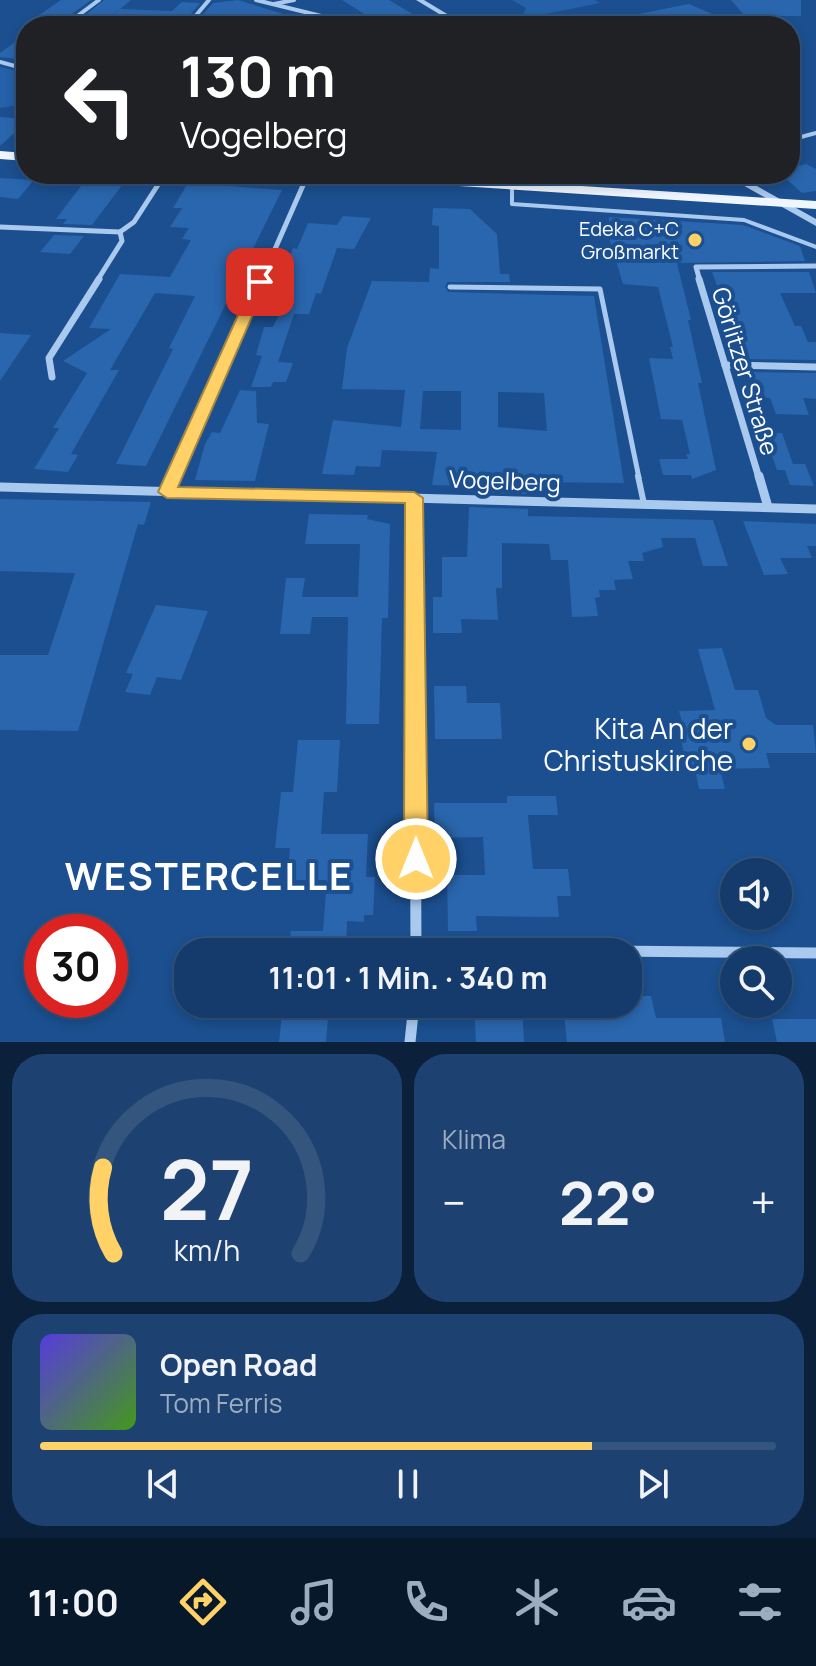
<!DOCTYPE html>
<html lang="de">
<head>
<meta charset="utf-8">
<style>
	:root { --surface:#143b6b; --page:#1d4271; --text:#f1f3f6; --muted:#9dadc1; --line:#33557e; --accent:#ffd166 }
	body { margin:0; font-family:Manrope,sans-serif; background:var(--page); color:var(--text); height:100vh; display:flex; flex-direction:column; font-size:30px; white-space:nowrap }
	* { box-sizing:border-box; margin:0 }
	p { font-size:26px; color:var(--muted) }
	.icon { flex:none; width:44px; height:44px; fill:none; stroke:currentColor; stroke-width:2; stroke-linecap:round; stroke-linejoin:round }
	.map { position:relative; height:1042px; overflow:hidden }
	.panel { display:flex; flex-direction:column; gap:12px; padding:12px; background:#0b203b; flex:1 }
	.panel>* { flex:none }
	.guide { position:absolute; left:16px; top:16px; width:784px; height:168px; border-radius:32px; box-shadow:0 4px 12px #0003,0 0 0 2px var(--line); background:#202124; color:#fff; overflow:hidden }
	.fabs { position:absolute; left:720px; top:858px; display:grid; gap:16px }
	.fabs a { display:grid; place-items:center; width:72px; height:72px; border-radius:50%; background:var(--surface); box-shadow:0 4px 12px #0003,0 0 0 2px var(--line); font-size:40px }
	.speed { position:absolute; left:24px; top:914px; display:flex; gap:16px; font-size:40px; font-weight:700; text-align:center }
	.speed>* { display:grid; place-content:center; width:104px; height:104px; border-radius:50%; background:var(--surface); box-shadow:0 4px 12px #0003,0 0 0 2px var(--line); line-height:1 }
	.speed .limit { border:12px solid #d22; background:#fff; color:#111 }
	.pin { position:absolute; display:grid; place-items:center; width:68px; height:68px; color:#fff; margin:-34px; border-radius:16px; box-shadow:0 4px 12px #0006 }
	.me { position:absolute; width:88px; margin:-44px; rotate:0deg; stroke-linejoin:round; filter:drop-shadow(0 0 6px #0008) }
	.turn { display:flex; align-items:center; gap:28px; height:168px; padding:0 32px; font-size:36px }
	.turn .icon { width:104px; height:104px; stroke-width:2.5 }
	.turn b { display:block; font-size:56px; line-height:68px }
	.big { font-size:60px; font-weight:700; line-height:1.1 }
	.panel .card { flex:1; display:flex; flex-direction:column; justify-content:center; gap:12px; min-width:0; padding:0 28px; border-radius:32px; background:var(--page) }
	.panel .dial { align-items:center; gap:0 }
	.dial svg { height:208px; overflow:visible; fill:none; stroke:var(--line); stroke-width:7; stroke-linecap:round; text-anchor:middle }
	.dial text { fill:var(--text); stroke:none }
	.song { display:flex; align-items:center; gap:24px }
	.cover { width:96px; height:96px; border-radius:12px; background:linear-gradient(135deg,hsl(250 70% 55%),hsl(100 70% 35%)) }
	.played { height:8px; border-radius:4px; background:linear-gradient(90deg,var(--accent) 75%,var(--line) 75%) }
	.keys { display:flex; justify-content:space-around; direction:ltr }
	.heat { display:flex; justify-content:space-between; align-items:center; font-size:44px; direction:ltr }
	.panel .tiles { flex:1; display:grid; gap:12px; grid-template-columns:1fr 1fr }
	.card:last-child { grid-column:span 2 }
	.trip { position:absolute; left:174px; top:938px; width:468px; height:80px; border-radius:32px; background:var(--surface); box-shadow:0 4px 12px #0003,0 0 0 2px var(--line); font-weight:700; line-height:80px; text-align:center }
	.tabs { display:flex; height:128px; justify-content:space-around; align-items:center; background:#08182b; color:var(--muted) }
	.tabs .icon { width:56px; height:56px }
	.tabs .active { color:var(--accent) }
	.tabs b { font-size:36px; color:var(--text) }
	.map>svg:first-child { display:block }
	.green { fill:#2461a8 }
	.building { fill:#2a66ad; fill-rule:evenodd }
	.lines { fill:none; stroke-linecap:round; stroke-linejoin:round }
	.service-far2 { stroke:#a9c9ee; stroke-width:4 }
	.service-far1 { stroke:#a9c9ee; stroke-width:5 }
	.service { stroke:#a9c9ee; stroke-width:6 }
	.minor-far4 { stroke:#a9c9ee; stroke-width:4 }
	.minor-far3 { stroke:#a9c9ee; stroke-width:5 }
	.minor-far2 { stroke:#a9c9ee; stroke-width:7 }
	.minor-far1 { stroke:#a9c9ee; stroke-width:9 }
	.minor { stroke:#a9c9ee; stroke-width:11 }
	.tertiary { fill:#a9c9ee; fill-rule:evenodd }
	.primary { fill:#f0f6ff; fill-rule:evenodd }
	.route { fill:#ffd166; stroke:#a68842; stroke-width:2 }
	.poi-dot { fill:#ffd166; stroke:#1b4f8f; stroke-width:3 }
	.labels { text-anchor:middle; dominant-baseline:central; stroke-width:8; stroke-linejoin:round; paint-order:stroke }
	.far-poi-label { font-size:20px; fill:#fff; stroke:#1b4f8f; text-anchor:end }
	.street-label { font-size:24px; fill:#fff; stroke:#1b4f8f }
	.near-poi-label { font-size:28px; fill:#fff; stroke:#1b4f8f; text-anchor:end }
	.near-district-label { font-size:38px; font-weight:bold; letter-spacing:2px; fill:#fff; stroke:#1b4f8f }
</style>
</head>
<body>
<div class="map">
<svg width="816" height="1042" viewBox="0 0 816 1042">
	<rect width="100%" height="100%" fill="#1b4f8f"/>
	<!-- green -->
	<g class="green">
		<polygon points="512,0 595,0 600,3 536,16 520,26 502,26 519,22 526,8"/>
		<polygon points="0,67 26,73 26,104 0,108"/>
	</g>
	<!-- building -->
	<g class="building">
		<polygon points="61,0 91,0 62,21 32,20"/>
		<polygon points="104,0 131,0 102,24 77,22"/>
		<polygon points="238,0 309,22 308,26 212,26 216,20 199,19 213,3"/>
		<polygon points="342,0 389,0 414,15 377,22"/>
		<polygon points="731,0 801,0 801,16 745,16"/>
		<polygon points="182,2 200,3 187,19 183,18 182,26 102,26 120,9 172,11"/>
		<polygon points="689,4 740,26 620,26 619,18"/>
		<polygon points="26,34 26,60 0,57 0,53"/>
		<polygon points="0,117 26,119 26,135 13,134 0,146"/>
		<polygon points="806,164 816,169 816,191 802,193 781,174 790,174 790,168"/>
		<polygon points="0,178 34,180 18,199 0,197"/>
		<polygon points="87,178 126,180 92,225 63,224 67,219 56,219"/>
		<polygon points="188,183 282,190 146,466 116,464 173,349 169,348 195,296 155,293 110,370 119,370 71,454 78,455 68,472 34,469 59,428 53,428 87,373 63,361 111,329 89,328 120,274 170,277 191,240 182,239 189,228 170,227 182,208 173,208"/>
		<path d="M 433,208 L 470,209 L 497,234 L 500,274 L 509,274 L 510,282 L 448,282 L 445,286 L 448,292 L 594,296 L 624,483 L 526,482 L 527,494 L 469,492 L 470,486 L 432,485 L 437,452 L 382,450 L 380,467 L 356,466 L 354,475 L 322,474 L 333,420 L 401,427 L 405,390 L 342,389 L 347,348 L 372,281 L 429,282 L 430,268 L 439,269 L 439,226 L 432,225 ZM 423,391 L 461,391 L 461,430 L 420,429 ZM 498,392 L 544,393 L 547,431 L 498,427 Z"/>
		<polygon points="343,216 371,218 354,249 337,248 321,294 316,293 309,314 294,314 278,362 293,363 286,382 273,382 271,387 251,387 262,356 256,355 264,327 273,327 291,288 277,287 293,248 297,249 308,223 337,225"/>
		<polygon points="609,217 743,225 800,246 805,261 677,263 691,320 688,320 702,383 698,383 716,470 692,479 691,475 663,475 659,459 688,459 686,454 690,454 682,420 661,419 649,358 673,359 670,347 673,347 658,287 623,284 608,234"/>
		<polygon points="54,235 84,236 70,254 40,252"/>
		<polygon points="712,272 809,272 816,293 780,293 795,326 801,326 808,342 816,342 816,360 748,359 737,321 730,321"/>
		<polygon points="0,333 31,335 0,381"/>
		<polygon points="752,372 816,373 816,399 803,398 809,415 776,414 770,398 760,397"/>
		<polygon points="240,390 256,391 257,423 269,424 255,481 195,480 205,444 212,432 220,433"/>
		<polygon points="764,433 782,433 793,464 805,464 814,486 790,485 785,470 777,470"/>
		<polygon points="0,499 151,502 144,525 138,524 78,731 0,730 0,655 48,655 75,573 0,571"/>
		<polygon points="469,507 528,509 528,516 713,520 728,566 703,566 695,538 661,538 663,547 642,553 644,561 628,561 633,579 614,580 616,590 599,590 600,597 595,598 598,616 572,617 568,560 551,560 549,544 502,543 502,588 496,588 498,620 461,619 462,633 433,633 433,597 442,597 442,557 467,557"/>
		<polygon points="309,514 368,515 367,519 390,524 388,618 382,618 379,724 346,724 348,617 312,617 310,634 280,634 286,578 305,578 302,597 358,597 360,544 305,544"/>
		<polygon points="743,521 816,524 816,546 807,546 812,558 780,558 788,574 764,575"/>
		<polygon points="156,605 208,611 181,680 157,677 150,695 125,692 133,674 126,673"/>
		<polygon points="722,648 735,690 758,690 766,718 776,725 813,725 816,753 766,753 770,768 720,769 725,789 699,789 695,769 688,769 678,729 684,729 679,711 715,710 698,649"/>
		<polygon points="434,686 466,686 467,703 500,703 502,739 435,739"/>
		<polygon points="298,740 340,740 337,792 324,792 321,834 368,834 366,877 375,877 373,915 364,915 364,922 347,921 346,952 289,947 291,931 323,931 327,880 287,880 290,848 275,848 281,792 293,792"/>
		<polygon points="507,796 556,796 558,815 528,815 533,869 568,869 571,896 557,896 559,917 476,916 477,931 448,931 447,875 485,875 483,837 435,838 434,803 507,803"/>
		<polygon points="628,996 651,996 656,1018 721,1018 725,1042 567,1042 563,1004 628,1004"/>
		<polygon points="295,1004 329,1004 326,1042 279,1042 282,1015 294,1015"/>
		<polygon points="474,1004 522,1004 524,1042 476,1042"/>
		<polygon points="772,1019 816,1019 816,1042 777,1042"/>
	</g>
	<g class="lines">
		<!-- service-far2 -->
		<g class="service-far2">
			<polyline points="790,132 801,137 816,133"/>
			<polyline points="545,174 545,188"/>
			<polyline points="512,186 512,204 744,220 816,247"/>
		</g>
		<!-- service-far1 -->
		<polyline class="service-far1" points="450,287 600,289 639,478"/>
		<!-- service -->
		<polyline class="service" points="638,476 644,504"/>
		<!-- minor-far4 -->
		<g class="minor-far4">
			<polyline points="256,0 354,24"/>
			<polyline points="274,4 294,0"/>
			<polyline points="64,26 99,0"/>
			<polyline points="187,26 209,0"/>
			<polyline points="0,62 26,69"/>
		</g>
		<!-- minor-far3 -->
		<g class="minor-far3">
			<polyline points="0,227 120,232"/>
			<polyline points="97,281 122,241 120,232 134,222 165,174"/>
			<polyline points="261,281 308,174"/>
			<polyline points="700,281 696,267 816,266"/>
		</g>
		<!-- minor-far2 -->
		<g class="minor-far2">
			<polyline points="699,279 759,478"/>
			<polyline points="725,365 816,367"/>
			<polyline points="52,377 49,358 99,279"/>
			<polyline points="173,478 262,279"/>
		</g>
		<!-- minor-far1 -->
		<g class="minor-far1">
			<polyline points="759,476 768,507"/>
			<polyline points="0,487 816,509"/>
			<polyline points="167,492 174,476"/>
			<polyline points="414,498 415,727"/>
		</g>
		<!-- minor -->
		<g class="minor">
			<polyline points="415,725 416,952"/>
			<polyline points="417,949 816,953"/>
			<polyline points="410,1042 414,1004"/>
		</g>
		<!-- tertiary -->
		<g class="tertiary">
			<polygon points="416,0 424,0 467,26 459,26"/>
			<polygon points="723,174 735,174 816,219 816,226"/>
		</g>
		<!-- primary -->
		<g class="primary">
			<polygon points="0,151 26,153 26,161 0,159"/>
			<polygon points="327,174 394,174 816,201 816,209 333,178"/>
		</g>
	</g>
	<!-- route -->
	<polygon class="route" points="260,278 267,282 178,487 414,492 423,498 428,859 425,866 416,870 407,866 404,859 405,503 167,498 158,492 253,282"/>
	<!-- markers -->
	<g class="poi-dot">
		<circle cx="695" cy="240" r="8"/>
		<circle cx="749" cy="744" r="8"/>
	</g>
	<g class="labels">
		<!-- far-poi labels -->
		<g class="far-poi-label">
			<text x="679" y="228">Edeka C+C<tspan x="679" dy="23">Großmarkt</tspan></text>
		</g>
		<!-- street labels -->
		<g class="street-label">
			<text transform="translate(746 371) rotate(73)">Görlitzer Straße</text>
			<text transform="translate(505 480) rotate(2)">Vogelberg</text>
		</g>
		<!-- near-poi labels -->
		<g class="near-poi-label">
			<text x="733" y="728">Kita An der<tspan x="733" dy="32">Christuskirche</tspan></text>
		</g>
		<!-- near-district labels -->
		<g class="near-district-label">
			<text x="209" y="875">WESTERCELLE</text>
		</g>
	</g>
</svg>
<div class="fabs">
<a><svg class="icon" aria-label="sound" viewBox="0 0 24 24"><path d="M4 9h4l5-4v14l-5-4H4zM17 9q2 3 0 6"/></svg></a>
<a><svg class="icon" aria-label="search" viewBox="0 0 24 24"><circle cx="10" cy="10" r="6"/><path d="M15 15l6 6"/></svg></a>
</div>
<div class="speed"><div class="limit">30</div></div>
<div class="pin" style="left:260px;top:282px;background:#d93025"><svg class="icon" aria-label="arrive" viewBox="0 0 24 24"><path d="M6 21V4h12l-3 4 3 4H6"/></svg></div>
<svg class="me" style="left:416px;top:859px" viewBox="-20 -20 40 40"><circle r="17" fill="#ffd166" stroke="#fff" stroke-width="3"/><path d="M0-11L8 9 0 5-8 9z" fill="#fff"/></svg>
<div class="trip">11:01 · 1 Min. · 340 m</div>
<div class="guide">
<div class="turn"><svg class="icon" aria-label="left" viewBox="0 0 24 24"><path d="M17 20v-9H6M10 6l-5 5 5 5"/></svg><div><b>130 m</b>Vogelberg</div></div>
</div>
</div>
<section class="panel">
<div class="tiles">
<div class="card dial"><svg viewBox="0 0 100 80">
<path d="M14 69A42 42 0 1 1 86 69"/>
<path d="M14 69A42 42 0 0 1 10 36" stroke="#ffd166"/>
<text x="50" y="56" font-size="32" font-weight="700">27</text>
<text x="50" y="72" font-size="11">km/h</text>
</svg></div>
<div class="card"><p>Klima</p>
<div class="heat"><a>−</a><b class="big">22°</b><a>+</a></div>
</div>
<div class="card">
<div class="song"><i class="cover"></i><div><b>Open Road</b><p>Tom Ferris</p></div></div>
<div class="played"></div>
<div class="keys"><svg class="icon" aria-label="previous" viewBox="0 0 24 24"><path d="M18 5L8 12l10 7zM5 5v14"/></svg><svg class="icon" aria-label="pause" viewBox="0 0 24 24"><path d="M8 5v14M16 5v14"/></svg><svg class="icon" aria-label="next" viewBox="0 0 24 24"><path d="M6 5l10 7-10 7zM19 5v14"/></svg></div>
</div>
</div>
</section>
<nav class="tabs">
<b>11:00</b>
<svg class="icon active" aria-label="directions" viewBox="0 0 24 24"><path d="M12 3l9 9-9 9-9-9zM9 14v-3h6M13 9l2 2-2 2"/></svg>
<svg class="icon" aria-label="music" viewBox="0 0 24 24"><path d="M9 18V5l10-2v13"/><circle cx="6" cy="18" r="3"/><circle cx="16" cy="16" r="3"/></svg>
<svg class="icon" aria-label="phone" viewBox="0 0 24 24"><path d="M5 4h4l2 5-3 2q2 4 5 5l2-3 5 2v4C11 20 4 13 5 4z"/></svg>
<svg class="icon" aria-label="climate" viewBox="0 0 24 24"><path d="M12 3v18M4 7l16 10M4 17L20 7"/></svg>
<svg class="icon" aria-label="car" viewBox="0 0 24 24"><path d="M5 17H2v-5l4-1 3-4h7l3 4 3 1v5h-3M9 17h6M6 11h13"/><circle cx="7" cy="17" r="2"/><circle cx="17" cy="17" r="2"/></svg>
<svg class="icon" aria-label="filters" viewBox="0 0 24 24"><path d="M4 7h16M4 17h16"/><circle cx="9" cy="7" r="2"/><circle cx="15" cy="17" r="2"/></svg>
</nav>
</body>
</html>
